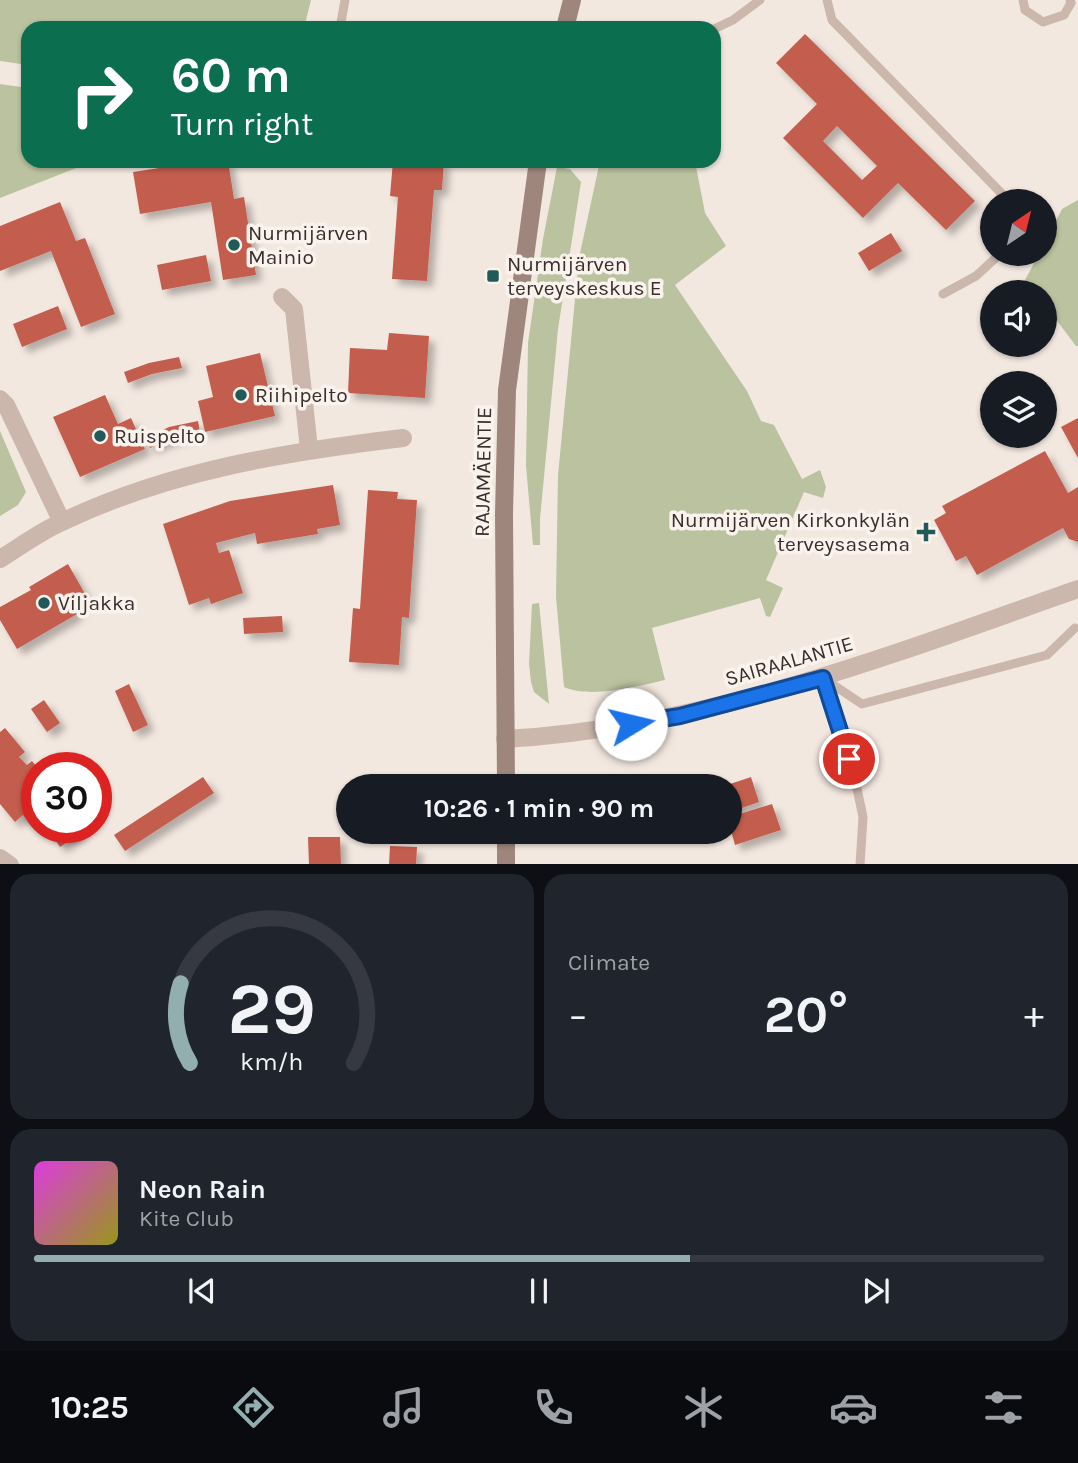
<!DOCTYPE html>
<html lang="en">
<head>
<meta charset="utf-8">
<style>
	:root { --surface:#171b24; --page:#20242c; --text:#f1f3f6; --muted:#9ea1a6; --line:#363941; --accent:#93aeaf }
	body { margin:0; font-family:Karla,sans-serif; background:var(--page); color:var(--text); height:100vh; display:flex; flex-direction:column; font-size:26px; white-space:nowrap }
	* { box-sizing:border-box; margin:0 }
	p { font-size:23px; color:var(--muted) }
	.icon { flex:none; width:38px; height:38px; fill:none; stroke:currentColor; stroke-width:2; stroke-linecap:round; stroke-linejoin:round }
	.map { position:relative; height:864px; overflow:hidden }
	.sheet { display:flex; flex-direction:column; gap:10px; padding:10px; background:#0d0f14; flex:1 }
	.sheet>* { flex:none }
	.hud { position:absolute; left:21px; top:21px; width:700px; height:147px; border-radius:21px; box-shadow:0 2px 5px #0004; background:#0b6e4f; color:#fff; overflow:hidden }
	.needle { width:46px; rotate:35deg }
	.buttons { position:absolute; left:980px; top:189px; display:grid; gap:14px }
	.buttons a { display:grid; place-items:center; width:77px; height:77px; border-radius:50%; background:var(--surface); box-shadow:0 2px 5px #0004; font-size:35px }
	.speed { position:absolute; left:21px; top:752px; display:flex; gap:14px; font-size:35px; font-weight:700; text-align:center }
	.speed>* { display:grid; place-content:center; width:91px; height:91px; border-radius:50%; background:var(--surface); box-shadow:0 2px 5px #0004; line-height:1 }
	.speed .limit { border:10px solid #d22; background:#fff; color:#111 }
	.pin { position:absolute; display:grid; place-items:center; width:60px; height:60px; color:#fff; margin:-30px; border:4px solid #fff; border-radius:50%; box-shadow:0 2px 7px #0007 }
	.me { position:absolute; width:77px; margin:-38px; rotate:81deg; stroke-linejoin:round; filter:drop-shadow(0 0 5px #0008) }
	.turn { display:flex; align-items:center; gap:24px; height:147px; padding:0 35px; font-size:32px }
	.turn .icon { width:91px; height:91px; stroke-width:2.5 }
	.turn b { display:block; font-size:49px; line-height:60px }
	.big { font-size:52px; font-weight:700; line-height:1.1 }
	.sheet .card { flex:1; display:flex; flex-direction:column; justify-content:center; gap:10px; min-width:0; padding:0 24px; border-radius:21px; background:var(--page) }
	.sheet .dial { align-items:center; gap:0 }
	.dial svg { height:182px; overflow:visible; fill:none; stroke:var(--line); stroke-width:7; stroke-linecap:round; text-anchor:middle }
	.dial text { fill:var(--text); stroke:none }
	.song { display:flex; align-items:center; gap:21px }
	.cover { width:84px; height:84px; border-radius:10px; background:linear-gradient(135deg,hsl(300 70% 55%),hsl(60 70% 35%)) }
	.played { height:7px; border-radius:4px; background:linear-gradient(90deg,var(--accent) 65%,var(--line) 65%) }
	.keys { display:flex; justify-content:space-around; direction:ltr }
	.heat { display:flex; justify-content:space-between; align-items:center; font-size:38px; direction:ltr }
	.sheet .tiles { flex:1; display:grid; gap:10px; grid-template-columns:1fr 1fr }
	.card:last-child { grid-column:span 2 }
	.trip { position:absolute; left:336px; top:774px; width:406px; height:70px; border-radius:35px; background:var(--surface); box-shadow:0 2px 5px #0004; font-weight:700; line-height:70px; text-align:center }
	.tabs { display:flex; height:112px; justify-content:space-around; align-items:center; background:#090b0e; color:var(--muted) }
	.tabs .icon { width:49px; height:49px }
	.tabs .on { color:var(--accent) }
	.tabs b { font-size:32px; color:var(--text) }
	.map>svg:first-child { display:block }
	.green { fill:#bac2a0 }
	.building { fill:#c35d4e; fill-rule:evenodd; filter:url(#shadow) }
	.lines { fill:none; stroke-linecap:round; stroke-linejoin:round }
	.lane { stroke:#cbb7ac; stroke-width:9 }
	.street { stroke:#cbb7ac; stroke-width:18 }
	.secondary { stroke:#9f867d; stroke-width:18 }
	.route-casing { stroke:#114b97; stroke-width:18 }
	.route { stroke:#1a73e8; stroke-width:12 }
	.poi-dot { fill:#215a58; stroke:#faf3ed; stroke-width:2.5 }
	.labels { text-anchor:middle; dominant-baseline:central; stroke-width:7; stroke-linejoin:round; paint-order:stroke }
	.poi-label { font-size:21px; fill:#392e2b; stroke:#faf3ed; text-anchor:start }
	.street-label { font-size:21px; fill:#392e2b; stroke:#faf3ed }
</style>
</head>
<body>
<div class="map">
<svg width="1078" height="865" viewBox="0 0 1078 865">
	<defs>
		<filter id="shadow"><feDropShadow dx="6" dy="6" stdDeviation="3.5" flood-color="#0004"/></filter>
	</defs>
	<rect width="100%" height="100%" fill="#f3e8e0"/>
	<!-- green -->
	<g class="green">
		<polygon points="0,0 311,0 304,28 28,28 28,65 0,61"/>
		<polygon points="0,84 28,88 28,161 94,161 0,198"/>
		<path d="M 600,161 L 695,161 L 705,213 L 726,246 L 675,285 L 747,391 L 761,421 L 774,425 L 802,479 L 820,470 L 826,487 L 823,498 L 804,492 L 766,580 L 783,588 L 770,617 L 766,616 L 760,598 L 652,628 L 665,680 C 638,686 590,699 564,687 L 556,597 L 558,475 L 579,258 Z"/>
		<polygon points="557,167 570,169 581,182 558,329 540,519 540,545 533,545 526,466 528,343 543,239"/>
		<polygon points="1078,200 1078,346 1076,346 1045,305 1045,292 1035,292 1025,280 1039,254 1045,254 1045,242 1062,209"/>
		<polygon points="0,431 26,492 18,505 0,516"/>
		<polygon points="539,603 549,704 534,692 531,682 529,664 532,604"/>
	</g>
	<!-- building -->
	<g class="building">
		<path d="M 805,34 L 975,201 L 946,230 L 898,183 L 863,218 L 783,138 L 817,104 L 776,63 ZM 837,126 L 877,166 L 862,180 L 823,141 Z"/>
		<polygon points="205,161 228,161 234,199 244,197 256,275 223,280 211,202 140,214 133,172"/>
		<polygon points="393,161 444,161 442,190 434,190 427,281 392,279 398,197 390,196"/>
		<polygon points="60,202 76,241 85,238 115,314 81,327 51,251 0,271 0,226"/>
		<polygon points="891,233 902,251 869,271 858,253"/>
		<polygon points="206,255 211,281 162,290 157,265"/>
		<polygon points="58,306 67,329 22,347 13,324"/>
		<polygon points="389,333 429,336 425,398 348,393 350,348 387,350"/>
		<polygon points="260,353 275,416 205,432 198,401 213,397 206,366"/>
		<polygon points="179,357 182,368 152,374 128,383 124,372 149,363"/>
		<polygon points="105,395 118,424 131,418 145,449 80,477 53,417"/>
		<polygon points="1078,418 1078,458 1061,427"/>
		<polygon points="198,421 200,432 172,439 150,448 146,438 169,427"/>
		<polygon points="1045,451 1068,493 1078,487 1078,542 1069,539 1063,528 977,575 966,556 956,561 934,520 946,513 942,506"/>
		<polygon points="333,485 340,525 317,529 318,534 257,544 255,533 216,543 219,553 229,550 243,593 211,604 209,598 189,605 163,524 230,501"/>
		<polygon points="368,490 398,492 397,499 417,500 409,618 402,617 399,665 349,662 353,608 360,609"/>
		<polygon points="68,564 88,599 73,608 77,614 17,649 0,620 0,607 31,590 29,587"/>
		<polygon points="282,616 283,632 244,634 243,618"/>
		<polygon points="129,684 148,725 133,732 115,691"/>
		<polygon points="44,700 60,723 47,732 31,709"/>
		<polygon points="5,728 25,752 19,757 27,765 32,761 37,767 37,810 26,819 23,815 15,822 0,804 0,732"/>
		<polygon points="203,777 214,793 125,851 114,835"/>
		<polygon points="751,777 759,802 730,812 730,784"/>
		<polygon points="772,804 781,830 735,845 730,827 730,817"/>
		<polygon points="57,828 75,828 80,834 60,847 50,832"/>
		<polygon points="308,837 340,837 341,865 309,865"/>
		<polygon points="390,846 417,847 416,865 389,865"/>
	</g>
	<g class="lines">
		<!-- lane -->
		<g class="lane">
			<polyline points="827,0 832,20 1009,201"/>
			<polyline points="1023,0 1025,10 1043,22 1064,15 1071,3 1070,0"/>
			<polyline points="340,28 345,0"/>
			<polyline points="714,29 733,20 760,0"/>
			<polyline points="943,294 976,276 1000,254"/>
			<polyline points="823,678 862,704 1047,655 1075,628"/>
			<polyline points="823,678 855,779 863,817 860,865"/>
		</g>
		<!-- street -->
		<g class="street">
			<polyline points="282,297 294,309 309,449"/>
			<polyline points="0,399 6,405 62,522"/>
			<path d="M 0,559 C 21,546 41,531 64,521 C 172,470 286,452 403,438"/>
			<path d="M 505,739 C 704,728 891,655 1078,589"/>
			<polyline points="0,858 10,865"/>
		</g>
		<!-- secondary -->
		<g class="secondary">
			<polyline points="565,28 572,0"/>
			<polyline points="506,786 504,514 507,390 538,161"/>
			<polyline points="506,865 506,831"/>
		</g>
	</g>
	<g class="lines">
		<!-- route casing -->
		<g class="route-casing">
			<polyline id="route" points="631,724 680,716 823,678 849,759"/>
		</g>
		<!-- route -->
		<use href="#route" class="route"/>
	</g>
	<!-- markers -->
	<g class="poi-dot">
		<circle cx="234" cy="245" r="7"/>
		<rect x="486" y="269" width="14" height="14" rx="3.5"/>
		<circle cx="241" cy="395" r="7"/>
		<circle cx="100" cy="436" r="7"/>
		<path d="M922.5 521.5h7v7h7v7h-7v7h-7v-7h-7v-7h7z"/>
		<circle cx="44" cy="603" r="7"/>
	</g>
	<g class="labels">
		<!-- poi labels -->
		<g class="poi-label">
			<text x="248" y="233">Nurmijärven<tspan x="248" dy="24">Mainio</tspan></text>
			<text x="507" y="264">Nurmijärven<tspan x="507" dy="24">terveyskeskus E</tspan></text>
			<text x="255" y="395">Riihipelto</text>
			<text x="114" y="436">Ruispelto</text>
			<text x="910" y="520" text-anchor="end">Nurmijärven Kirkonkylän<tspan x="910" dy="24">terveysasema</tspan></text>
			<text x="58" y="603">Viljakka</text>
		</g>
		<!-- street labels -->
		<g class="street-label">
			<text transform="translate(483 472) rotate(-89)">RAJAMÄENTIE</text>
			<text transform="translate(789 661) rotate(-16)">SAIRAALANTIE</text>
		</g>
	</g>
</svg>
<div class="buttons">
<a><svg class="needle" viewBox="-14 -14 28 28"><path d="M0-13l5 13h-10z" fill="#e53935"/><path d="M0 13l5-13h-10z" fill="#9ea1a6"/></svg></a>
<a><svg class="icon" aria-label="sound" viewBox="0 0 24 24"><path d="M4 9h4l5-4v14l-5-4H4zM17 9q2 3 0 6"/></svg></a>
<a><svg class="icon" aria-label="layers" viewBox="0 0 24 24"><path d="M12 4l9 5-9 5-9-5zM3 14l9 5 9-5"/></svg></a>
</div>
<div class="speed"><div class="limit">30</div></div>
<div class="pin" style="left:849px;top:759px;background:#d93025"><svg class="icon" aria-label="arrive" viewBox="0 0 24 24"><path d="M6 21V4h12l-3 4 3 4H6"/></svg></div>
<svg class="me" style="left:631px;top:724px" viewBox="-20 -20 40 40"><circle r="19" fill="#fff"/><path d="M0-13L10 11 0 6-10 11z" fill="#1a73e8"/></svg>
<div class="trip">10:26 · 1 min · 90 m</div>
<div class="hud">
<div class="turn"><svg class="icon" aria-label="right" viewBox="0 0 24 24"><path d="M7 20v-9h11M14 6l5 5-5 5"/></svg><div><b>60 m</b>Turn right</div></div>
</div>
</div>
<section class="sheet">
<div class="tiles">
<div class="card dial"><svg viewBox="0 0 100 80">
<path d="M14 69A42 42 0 1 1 86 69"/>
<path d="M14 69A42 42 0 0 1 10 34" stroke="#93aeaf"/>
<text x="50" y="56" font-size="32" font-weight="700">29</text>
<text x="50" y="72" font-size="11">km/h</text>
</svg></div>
<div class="card"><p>Climate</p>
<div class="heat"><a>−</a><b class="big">20°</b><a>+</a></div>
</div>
<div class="card">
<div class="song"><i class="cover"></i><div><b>Neon Rain</b><p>Kite Club</p></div></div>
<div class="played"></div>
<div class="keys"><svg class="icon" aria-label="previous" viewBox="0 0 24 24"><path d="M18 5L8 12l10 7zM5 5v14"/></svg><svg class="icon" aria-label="pause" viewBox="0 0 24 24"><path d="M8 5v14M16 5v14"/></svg><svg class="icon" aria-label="next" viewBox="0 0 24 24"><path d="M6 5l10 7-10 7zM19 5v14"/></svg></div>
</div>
</div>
</section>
<nav class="tabs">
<b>10:25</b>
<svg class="icon on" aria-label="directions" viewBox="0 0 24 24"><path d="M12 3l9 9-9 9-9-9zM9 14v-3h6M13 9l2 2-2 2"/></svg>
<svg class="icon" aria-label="music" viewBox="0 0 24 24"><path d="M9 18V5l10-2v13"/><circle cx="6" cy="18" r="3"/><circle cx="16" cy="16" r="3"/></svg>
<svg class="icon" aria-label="phone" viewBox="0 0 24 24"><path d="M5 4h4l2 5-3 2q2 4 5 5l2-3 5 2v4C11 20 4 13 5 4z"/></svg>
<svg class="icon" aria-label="climate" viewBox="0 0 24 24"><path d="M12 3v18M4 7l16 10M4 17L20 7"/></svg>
<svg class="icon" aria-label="car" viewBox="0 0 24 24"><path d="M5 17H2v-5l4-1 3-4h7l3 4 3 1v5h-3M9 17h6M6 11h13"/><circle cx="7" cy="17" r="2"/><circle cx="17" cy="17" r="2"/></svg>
<svg class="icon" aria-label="filters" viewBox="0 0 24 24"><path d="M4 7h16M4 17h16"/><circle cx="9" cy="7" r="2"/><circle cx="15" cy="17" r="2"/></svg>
</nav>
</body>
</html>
